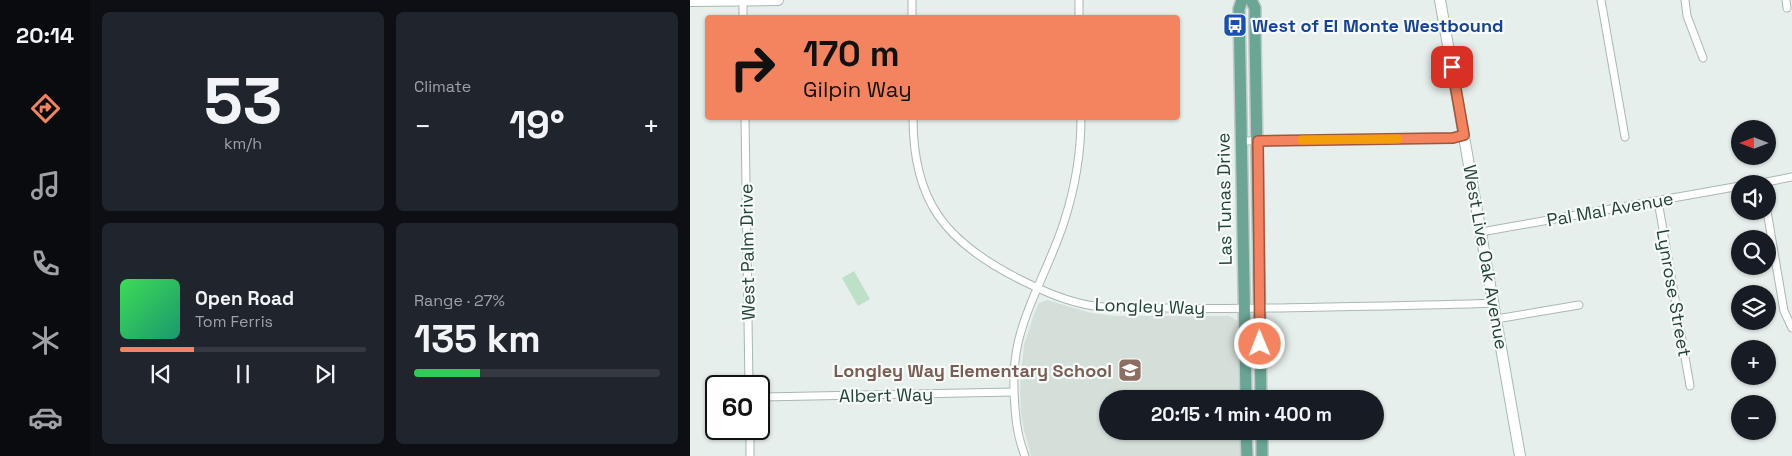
<!DOCTYPE html>
<html lang="en">
<head>
<meta charset="utf-8">
<style>
	:root { --surface:#171b24; --page:#20242c; --text:#f1f3f6; --muted:#9ea1a6; --line:#363941; --accent:#f4845f }
	body { margin:0; font-family:"Space Grotesk",sans-serif; background:var(--page); color:var(--text); height:100vh; display:flex; flex-direction:column; font-size:19px; white-space:nowrap }
	* { box-sizing:border-box; margin:0 }
	p { font-size:16px; color:var(--muted) }
	.icon { flex:none; width:28px; height:28px; fill:none; stroke:currentColor; stroke-width:2; stroke-linecap:round; stroke-linejoin:round }
	.map { position:relative; flex:1; overflow:hidden }
	.panel { display:flex; flex-direction:column; gap:12px; padding:12px; background:#0d0f14; width:600px }
	.panel>* { flex:none }
	.top-card { position:absolute; left:15px; top:15px; width:475px; height:105px; border-radius:5px; box-shadow:0 1px 4px #0004; background:#f4845f; color:#111; overflow:hidden }
	.needle { width:32px; rotate:270deg }
	.buttons { position:absolute; left:1041px; top:120px; display:grid; gap:10px }
	.buttons a { display:grid; place-items:center; width:45px; height:45px; border-radius:50%; background:var(--surface); box-shadow:0 1px 4px #0004; font-size:25px }
	.speed { position:absolute; left:15px; top:375px; display:flex; gap:10px; font-size:25px; font-weight:700; text-align:center }
	.speed>* { display:grid; place-content:center; width:65px; height:65px; border-radius:50%; background:var(--surface); box-shadow:0 1px 4px #0004; line-height:1 }
	.speed .limit { border:2px solid #111; border-radius:8px; background:#fff; color:#111 }
	.pin { position:absolute; display:grid; place-items:center; width:42px; height:42px; color:#fff; margin:-21px; border-radius:10px; box-shadow:0 2px 8px #0006 }
	.me { position:absolute; width:55px; margin:-28px; rotate:359deg; stroke-linejoin:round; filter:drop-shadow(0 0 4px #0008) }
	.turn { display:flex; align-items:center; gap:18px; height:105px; padding:0 15px; font-size:22px }
	.turn .icon { width:65px; height:65px; stroke-width:2.5 }
	.turn b { display:block; font-size:35px; line-height:42px }
	.big { font-size:38px; font-weight:600; line-height:1.1 }
	.panel .card { flex:1; display:flex; flex-direction:column; justify-content:center; gap:8px; min-width:0; padding:0 18px; border-radius:8px; background:var(--page) }
	.panel .dial { align-items:center; gap:0 }
	.dial b { font-size:65px; line-height:1 }
	.song { display:flex; align-items:center; gap:15px }
	.cover { width:60px; height:60px; border-radius:8px; background:linear-gradient(135deg,hsl(130 70% 55%),hsl(160 70% 35%)) }
	.played { height:5px; border-radius:2px; background:linear-gradient(90deg,var(--accent) 30%,var(--line) 30%) }
	.keys { display:flex; justify-content:space-around; direction:ltr }
	.heat { display:flex; justify-content:space-between; align-items:center; font-size:28px; direction:ltr }
	.charge { height:8px; border-radius:4px; background:linear-gradient(90deg,#34c759 27%,var(--line) 0) }
	.panel .tiles { flex:1; display:grid; gap:12px; grid-template-columns:repeat(2,1fr) }
	.trip { position:absolute; left:409px; top:390px; width:285px; height:50px; border-radius:25px; background:var(--surface); box-shadow:0 1px 4px #0004; font-weight:600; line-height:50px; text-align:center }
	main { display:flex; flex:1; min-height:0 }
	.tab-bar { display:flex; flex-direction:column; width:90px; justify-content:space-around; align-items:center; background:#090b0e; color:var(--muted) }
	.tab-bar .icon { width:35px; height:35px }
	.tab-bar .selected { color:var(--accent) }
	.tab-bar b { font-size:22px; color:var(--text) }
	.map>svg:first-child { display:block }
	.built { fill:#d4dfda }
	.green { fill:#bfe0c8 }
	.lines { fill:none; stroke-linecap:round; stroke-linejoin:round }
	.street-casing { stroke:#a8b8b2; stroke-width:9 }
	.secondary-casing { stroke:#a4bbb3; stroke-width:12 }
	.primary-casing { stroke:#c2cac8; stroke-width:14 }
	.street { stroke:#fff; stroke-width:7 }
	.secondary { stroke:#fff; stroke-width:10 }
	.primary { stroke:#6aa596; stroke-width:11 }
	.route-casing { stroke:#9f563e; stroke-width:12 }
	.route { stroke:#f4845f; stroke-width:9 }
	.slow { stroke:#f59e0b; stroke-width:9 }
	.labels { text-anchor:middle; dominant-baseline:central; stroke-width:4.5; stroke-linejoin:round; paint-order:stroke }
	.transit-label { font-size:18px; font-weight:bold; fill:#164399; stroke:#f7fbf9; text-anchor:start }
	.street-label { font-size:18px; fill:#24423a; stroke:#f7fbf9 }
	.education-label { font-size:18px; font-weight:bold; fill:#785e54; stroke:#f7fbf9; text-anchor:end }
</style>
</head>
<body>
<main>
<nav class="tab-bar">
<b>20:14</b>
<svg class="icon selected" aria-label="directions" viewBox="0 0 24 24"><path d="M12 3l9 9-9 9-9-9zM9 14v-3h6M13 9l2 2-2 2"/></svg>
<svg class="icon" aria-label="music" viewBox="0 0 24 24"><path d="M9 18V5l10-2v13"/><circle cx="6" cy="18" r="3"/><circle cx="16" cy="16" r="3"/></svg>
<svg class="icon" aria-label="phone" viewBox="0 0 24 24"><path d="M5 4h4l2 5-3 2q2 4 5 5l2-3 5 2v4C11 20 4 13 5 4z"/></svg>
<svg class="icon" aria-label="climate" viewBox="0 0 24 24"><path d="M12 3v18M4 7l16 10M4 17L20 7"/></svg>
<svg class="icon" aria-label="car" viewBox="0 0 24 24"><path d="M5 17H2v-5l4-1 3-4h7l3 4 3 1v5h-3M9 17h6M6 11h13"/><circle cx="7" cy="17" r="2"/><circle cx="17" cy="17" r="2"/></svg>
</nav>
<section class="panel">
<div class="tiles">
<div class="card dial"><b>53</b><p>km/h</p></div>
<div class="card"><p>Climate</p>
<div class="heat"><a>−</a><b class="big">19°</b><a>+</a></div>
</div>
<div class="card">
<div class="song"><i class="cover"></i><div><b>Open Road</b><p>Tom Ferris</p></div></div>
<div class="played"></div>
<div class="keys"><svg class="icon" aria-label="previous" viewBox="0 0 24 24"><path d="M18 5L8 12l10 7zM5 5v14"/></svg><svg class="icon" aria-label="pause" viewBox="0 0 24 24"><path d="M8 5v14M16 5v14"/></svg><svg class="icon" aria-label="next" viewBox="0 0 24 24"><path d="M6 5l10 7-10 7zM19 5v14"/></svg></div>
</div>
<div class="card"><p>Range · 27%</p><b class="big">135 km</b><div class="charge"></div></div>
</div>
</section>
<div class="map">
<svg width="1102" height="456" viewBox="0 0 1102 456">
	<rect width="100%" height="100%" fill="#e6efeb"/>
	<!-- built -->
	<polygon class="built" points="357,300 401,313 425,316 539,316 548,321 549,399 418,399 418,431 550,431 550,456 341,456 334,430 331,413 330,392 332,362 334,345 344,314 349,303"/>
	<!-- green -->
	<polygon class="green" points="164,271 180,299 168,306 152,278"/>
	<g class="lines">
		<!-- street casing -->
		<g class="street-casing">
			<g id="street">
				<polyline points="53,0 53,18"/>
				<polyline points="222,0 222,18"/>
				<polyline points="389,0 389,18"/>
				<polyline points="911,0 935,137"/>
				<polyline points="995,0 997,16 1013,58"/>
				<polyline points="1096,0 1097,8"/>
				<polyline points="55,118 59,386"/>
				<path d="M 223,118 C 223,202 256,242 329,279 C 353,291 377,302 404,306 C 428,309 454,308 479,308 C 517,309 554,308 592,308 C 663,306 733,306 803,303"/>
				<polyline points="551,141 763,138 774,135"/>
				<polyline points="1066,184 1102,177"/>
				<polyline points="968,201 1000,386"/>
				<polyline points="1077,211 1094,311 1102,328"/>
				<polyline points="791,232 1050,186"/>
				<polyline points="806,319 889,305"/>
				<polyline points="69,397 323,392"/>
				<polyline points="60,429 60,456"/>
				<path d="M 335,456 C 329,441 326,424 325,408 C 323,386 323,365 328,343 C 337,303 361,263 374,222 C 385,188 391,153 391,118"/>
			</g>
		</g>
		<!-- secondary casing -->
		<g class="secondary-casing">
			<g id="secondary">
				<polyline points="750,0 830,456"/>
				<polyline points="0,1 88,0"/>
			</g>
		</g>
		<!-- primary casing -->
		<g class="primary-casing">
			<g id="primary">
				<polyline points="552,0 549,9 556,399"/>
				<polyline points="561,0 565,8 565,33 571,399"/>
				<polyline points="556,431 557,456"/>
				<polyline points="572,431 572,456"/>
			</g>
		</g>
		<!-- street -->
		<use href="#street" class="street"/>
		<!-- secondary -->
		<use href="#secondary" class="secondary"/>
		<!-- primary -->
		<use href="#primary" class="primary"/>
	</g>
	<g class="lines">
		<!-- route casing -->
		<g class="route-casing">
			<polyline id="route" points="570,344 568,141 763,138 774,135 762,67"/>
		</g>
		<!-- route -->
		<use href="#route" class="route"/>
		<!-- slow -->
		<polyline class="slow" points="612,140 708,139"/>
	</g>
	<!-- icons -->
	<defs>
		<g id="bus-square" transform="scale(1.25)"><rect x="-9" y="-9" width="18" height="18" rx="4" fill="#1a4fb4" stroke="#f7fbf9"/><path d="M-5-6H5V4H4V6H2V4H-2V6H-4V4H-5ZM-3.5-4V0h7V-4ZM-3.5 1.2v1.5H-2V1.2ZM2 1.2v1.5H3.5V1.2Z" fill="#fff"/></g>
		<g id="school-square" transform="scale(1.25)"><rect x="-9" y="-9" width="18" height="18" rx="4" fill="#8d6e63" stroke="#f7fbf9"/><path d="M0-5L7-2L0 1L-7-2ZM-4 1L0 2.5L4 1V4Q0 6-4 4Z" fill="#fff"/></g>
	</defs>
	<g fill-rule="evenodd">
		<use href="#bus-square" x="545" y="25"/>
		<use href="#school-square" x="440" y="370"/>
	</g>
	<g class="labels">
		<!-- transit labels -->
		<g class="transit-label">
			<text x="562" y="25">West of El Monte Westbound</text>
		</g>
		<!-- street labels -->
		<g class="street-label">
			<text transform="translate(534 199) rotate(-91)">Las Tunas Drive</text>
			<text transform="translate(920 209) rotate(-10)">Pal Mal Avenue</text>
			<text transform="translate(57 252) rotate(-91)">West Palm Drive</text>
			<text transform="translate(796 257) rotate(80)">West Live Oak Avenue</text>
			<text transform="translate(984 293) rotate(80)">Lynrose Street</text>
			<text transform="translate(460 306) rotate(2)">Longley Way</text>
			<text transform="translate(196 395) rotate(-1)">Albert Way</text>
		</g>
		<!-- education labels -->
		<g class="education-label">
			<text x="422" y="370">Longley Way Elementary School</text>
		</g>
	</g>
</svg>
<div class="buttons">
<a><svg class="needle" viewBox="-14 -14 28 28"><path d="M0-13l5 13h-10z" fill="#e53935"/><path d="M0 13l5-13h-10z" fill="#9ea1a6"/></svg></a>
<a><svg class="icon" aria-label="sound" viewBox="0 0 24 24"><path d="M4 9h4l5-4v14l-5-4H4zM17 9q2 3 0 6"/></svg></a>
<a><svg class="icon" aria-label="search" viewBox="0 0 24 24"><circle cx="10" cy="10" r="6"/><path d="M15 15l6 6"/></svg></a>
<a><svg class="icon" aria-label="layers" viewBox="0 0 24 24"><path d="M12 4l9 5-9 5-9-5zM3 14l9 5 9-5"/></svg></a>
<a>+</a>
<a>−</a>
</div>
<div class="speed"><div class="limit">60</div></div>
<div class="pin" style="left:762px;top:67px;background:#d93025"><svg class="icon" aria-label="arrive" viewBox="0 0 24 24"><path d="M6 21V4h12l-3 4 3 4H6"/></svg></div>
<svg class="me" style="left:570px;top:344px" viewBox="-20 -20 40 40"><circle r="17" fill="#f4845f" stroke="#fff" stroke-width="3"/><path d="M0-11L8 9 0 5-8 9z" fill="#fff"/></svg>
<div class="trip">20:15 · 1 min · 400 m</div>
<div class="top-card">
<div class="turn"><svg class="icon" aria-label="right" viewBox="0 0 24 24"><path d="M7 20v-9h11M14 6l5 5-5 5"/></svg><div><b>170 m</b>Gilpin Way</div></div>
</div>
</div>
</main>
</body>
</html>
